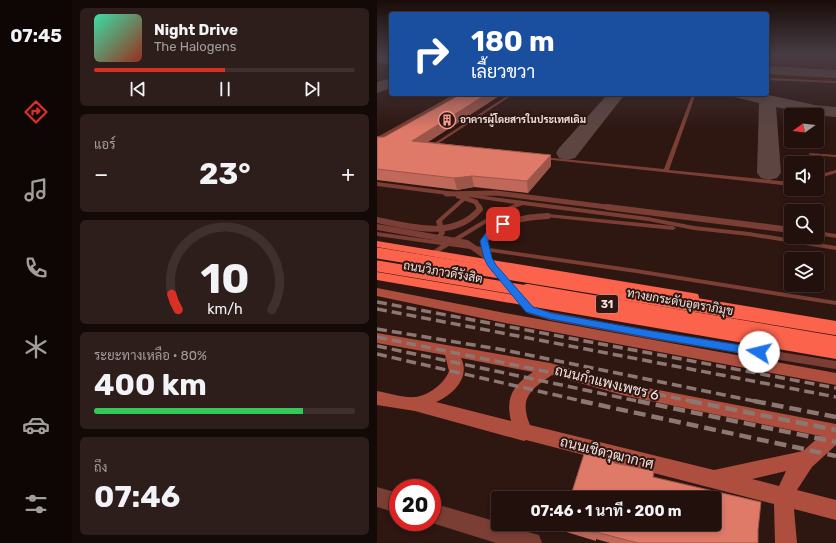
<!DOCTYPE html>
<html lang="th">
<head>
<meta charset="utf-8">
<style>
	:root { --surface:#22100d; --page:#2e1e1b; --text:#f1f3f6; --muted:#a29d9d; --line:#3f302e; --accent:#d93025 }
	body { margin:0; font-family:Rubik,Sarabun,sans-serif; background:var(--page); color:var(--text); height:100vh; display:flex; flex-direction:column; font-size:15px; white-space:nowrap }
	* { box-sizing:border-box; margin:0 }
	p { font-size:13px; color:var(--muted) }
	.icon { flex:none; width:22px; height:22px; fill:none; stroke:currentColor; stroke-width:2; stroke-linecap:round; stroke-linejoin:round }
	.map { position:relative; flex:1; overflow:hidden }
	.drawer { display:flex; flex-direction:column; gap:8px; padding:8px; background:#130907; width:305px }
	.drawer>* { flex:none }
	.banner { position:absolute; left:12px; top:12px; width:380px; height:84px; border-radius:4px; box-shadow:0 2px 6px #0003,0 0 0 1px var(--line); background:#1a4fa0; color:#fff; overflow:hidden }
	.needle { width:26px; rotate:256deg }
	.fabs { position:absolute; left:407px; top:108px; display:grid; gap:8px }
	.fabs a { display:grid; place-items:center; width:40px; height:40px; border-radius:4px; background:var(--surface); box-shadow:0 2px 6px #0003,0 0 0 1px var(--line); font-size:20px }
	.speed { position:absolute; left:12px; top:479px; display:flex; gap:8px; font-size:20px; font-weight:700; text-align:center }
	.speed>* { display:grid; place-content:center; width:52px; height:52px; border-radius:50%; background:var(--surface); box-shadow:0 2px 6px #0003,0 0 0 1px var(--line); line-height:1 }
	.speed .limit { border:6px solid #d22; background:#fff; color:#111 }
	.pin { position:absolute; display:grid; place-items:center; width:34px; height:34px; color:#fff; margin:-17px; border-radius:8px; box-shadow:0 2px 6px #0006 }
	.me { position:absolute; width:44px; margin:-22px; rotate:279deg; stroke-linejoin:round; filter:drop-shadow(0 0 3px #0008) }
	.turn { display:flex; align-items:center; gap:14px; height:84px; padding:0 16px; font-size:18px }
	.turn .icon { width:52px; height:52px; stroke-width:2.5 }
	.turn b { display:block; font-size:28px; line-height:34px }
	.big { font-size:30px; font-weight:700; line-height:1.1 }
	.drawer .widget { flex:1; display:flex; flex-direction:column; justify-content:center; gap:6px; min-width:0; padding:0 14px; border-radius:6px; background:var(--page) }
	.drawer .dial { align-items:center; gap:0 }
	.dial svg { height:104px; overflow:visible; fill:none; stroke:var(--line); stroke-width:7; stroke-linecap:round; text-anchor:middle }
	.dial text { fill:var(--text); stroke:none }
	.song { display:flex; align-items:center; gap:12px }
	.cover { width:48px; height:48px; border-radius:6px; background:linear-gradient(135deg,hsl(160 70% 55%),hsl(10 70% 35%)) }
	.played { height:4px; border-radius:2px; background:linear-gradient(90deg,var(--accent) 50%,var(--line) 50%) }
	.keys { display:flex; justify-content:space-around; direction:ltr }
	.heat { display:flex; justify-content:space-between; align-items:center; font-size:22px; direction:ltr }
	.charge { height:6px; border-radius:3px; background:linear-gradient(90deg,#34c759 80%,var(--line) 0) }
	.trip { position:absolute; left:114px; top:491px; width:230px; height:40px; border-radius:4px; background:var(--surface); box-shadow:0 2px 6px #0003,0 0 0 1px var(--line); font-weight:700; line-height:40px; text-align:center }
	main { display:flex; flex:1; min-height:0 }
	.tab-bar { display:flex; flex-direction:column; width:72px; justify-content:space-around; align-items:center; background:#0e0605; color:var(--muted) }
	.tab-bar .icon { width:28px; height:28px }
	.tab-bar .selected { color:var(--accent) }
	.tab-bar b { font-size:18px; color:var(--text) }
	.map>svg:first-child { display:block }
	.green { fill:#520d04 }
	.lines { fill:none; stroke-linecap:round; stroke-linejoin:round }
	.taxiway { fill:#5d4642; fill-rule:evenodd }
	.lane { fill:#7a3e34; fill-rule:evenodd }
	.street { fill:#7a3e34; fill-rule:evenodd }
	.secondary { fill:#ae4e3f; fill-rule:evenodd }
	.highway { fill:#fb634c; fill-rule:evenodd }
	.rail-far1 { stroke:#8c7773; stroke-width:3.5; stroke-dasharray:10 5; stroke-linecap:butt }
	.rail { stroke:#8c7773; stroke-width:4.5; stroke-dasharray:12 6; stroke-linecap:butt }
	.lane-bridge-far2 { stroke:#7a3e34; stroke-width:5 }
	.lane-bridge-far1 { stroke:#7a3e34; stroke-width:6 }
	.lane-bridge { stroke:#7a3e34; stroke-width:8 }
	.highway-bridge-far1 { stroke:#fb634c; stroke-width:11 }
	.highway-bridge { stroke:#fb634c; stroke-width:14 }
	.wall { fill:#c06859 }
	.shaded-wall { fill:#9c5549 }
	.building { fill:#df7968; stroke:#9c5549 }
	.route { fill:#1a73e8; stroke:#114b97 }
	.labels { text-anchor:middle; dominant-baseline:central; stroke-width:4; stroke-linejoin:round; paint-order:stroke }
	.far-poi-label { font-size:10px; font-weight:bold; fill:#f4e2df; stroke:#2e1611; text-anchor:start }
	.shield { fill:#2e1611; stroke:#b9a5a1; stroke-width:1 }
	.shield-label { font-size:11px; font-weight:bold; fill:#f4e2df }
	.street-label { font-size:12px; fill:#f4e2df; stroke:#2e1611 }
	.near-street-label { font-size:14px; fill:#f4e2df; stroke:#2e1611 }
</style>
</head>
<body>
<main>
<nav class="tab-bar">
<b>07:45</b>
<svg class="icon selected" aria-label="directions" viewBox="0 0 24 24"><path d="M12 3l9 9-9 9-9-9zM9 14v-3h6M13 9l2 2-2 2"/></svg>
<svg class="icon" aria-label="music" viewBox="0 0 24 24"><path d="M9 18V5l10-2v13"/><circle cx="6" cy="18" r="3"/><circle cx="16" cy="16" r="3"/></svg>
<svg class="icon" aria-label="phone" viewBox="0 0 24 24"><path d="M5 4h4l2 5-3 2q2 4 5 5l2-3 5 2v4C11 20 4 13 5 4z"/></svg>
<svg class="icon" aria-label="climate" viewBox="0 0 24 24"><path d="M12 3v18M4 7l16 10M4 17L20 7"/></svg>
<svg class="icon" aria-label="car" viewBox="0 0 24 24"><path d="M5 17H2v-5l4-1 3-4h7l3 4 3 1v5h-3M9 17h6M6 11h13"/><circle cx="7" cy="17" r="2"/><circle cx="17" cy="17" r="2"/></svg>
<svg class="icon" aria-label="filters" viewBox="0 0 24 24"><path d="M4 7h16M4 17h16"/><circle cx="9" cy="7" r="2"/><circle cx="15" cy="17" r="2"/></svg>
</nav>
<section class="drawer">
<div class="widget">
<div class="song"><i class="cover"></i><div><b>Night Drive</b><p>The Halogens</p></div></div>
<div class="played"></div>
<div class="keys"><svg class="icon" aria-label="previous" viewBox="0 0 24 24"><path d="M18 5L8 12l10 7zM5 5v14"/></svg><svg class="icon" aria-label="pause" viewBox="0 0 24 24"><path d="M8 5v14M16 5v14"/></svg><svg class="icon" aria-label="next" viewBox="0 0 24 24"><path d="M6 5l10 7-10 7zM19 5v14"/></svg></div>
</div>
<div class="widget"><p>แอร์</p>
<div class="heat"><a>−</a><b class="big">23°</b><a>+</a></div>
</div>
<div class="widget dial"><svg viewBox="0 0 100 80">
<path d="M14 69A42 42 0 1 1 86 69"/>
<path d="M14 69A42 42 0 0 1 9 57" stroke="#d93025"/>
<text x="50" y="56" font-size="32" font-weight="700">10</text>
<text x="50" y="72" font-size="11">km/h</text>
</svg></div>
<div class="widget"><p>ระยะทางเหลือ · 80%</p><b class="big">400 km</b><div class="charge"></div></div>
<div class="widget"><p>ถึง</p><b class="big">07:46</b></div>
</section>
<div class="map">
<svg width="459" height="543" viewBox="0 0 459 543">
	<rect width="100%" height="100%" fill="#2e1611"/>
	<!-- green -->
	<g class="green">
		<polygon points="390,54 459,54 459,68 390,64"/>
		<polygon points="390,72 459,77 459,81 390,76"/>
	</g>
	<g class="lines">
		<!-- taxiway -->
		<g class="taxiway">
			<polygon points="0,55 14,56 14,64 0,63"/>
			<polygon points="390,66 459,70 459,78 390,74"/>
			<polygon points="14,78 14,88 0,93 0,82"/>
			<polygon points="231,94 248,94 198,158 190,160 182,158 179,153 182,148"/>
			<polygon points="356,94 387,94 438,105 459,107 459,117 437,115 399,107 404,173 400,178 392,180 384,178 380,173 382,103 358,97"/>
		</g>
		<!-- lane -->
		<g class="lane">
			<polygon points="390,78 459,81 459,83 390,80"/>
			<polygon points="78,94 83,94 5,138 0,138 0,136 2,136"/>
			<polygon points="133,94 137,94 59,145 60,147 55,147 53,146"/>
			<polygon points="317,94 324,94 318,96 292,170 414,182 414,186 166,159 164,158 166,157 287,169 315,95"/>
			<polygon points="432,153 459,155 459,157 434,155 432,154"/>
			<polygon points="459,170 459,173 440,179 440,175"/>
			<path d="M 0,182 L 271,217 L 317,226 L 372,232 L 459,246 L 459,250 L 372,236 L 317,230 L 271,221 L 146,205 L 129,211 L 77,243 L 259,269 L 459,301 L 459,305 L 259,273 L 72,246 L 58,254 L 54,254 L 53,253 L 54,252 L 64,245 L 0,236 L 0,232 L 56,240 L 62,233 L 59,221 L 86,197 L 0,186 ZM 92,197 L 138,204 L 125,209 L 70,242 L 62,241 L 68,233 L 65,221 Z"/>
			<polygon points="171,214 296,226 299,228 296,230 169,217 169,215"/>
			<polygon points="440,231 459,234 459,238 440,235"/>
		</g>
		<!-- street -->
		<g class="street">
			<polygon points="0,487 21,493 21,513 0,507"/>
			<polygon points="55,503 121,522 121,524 162,535 165,543 119,543 55,523 52,522 55,522"/>
		</g>
		<!-- secondary -->
		<g class="secondary">
			<polygon points="0,288 128,313 459,373 459,385 128,323 0,296"/>
			<path d="M 0,333 L 173,363 L 245,383 L 459,424 L 459,445 L 435,467 L 420,490 L 459,500 L 459,520 L 417,509 L 420,543 L 398,543 L 397,504 L 149,440 L 147,441 L 38,411 L 0,405 L 0,391 C 11,393 27,398 38,397 C 51,396 68,383 72,371 L 68,355 L 0,343 ZM 84,358 L 156,372 C 137,385 128,396 134,421 L 59,402 C 75,395 94,378 84,358 ZM 175,375 L 245,395 L 443,436 L 426,451 L 337,470 L 153,425 C 142,398 153,390 175,375 ZM 409,471 L 402,486 L 375,479 Z"/>
		</g>
		<!-- highway -->
		<g class="highway">
			<polygon points="0,241 316,293 321,294 322,297 321,300 316,301 0,247"/>
			<polygon points="0,272 459,349 459,359 0,280"/>
		</g>
		<!-- rail-far1 -->
		<g class="rail-far1">
			<polyline points="0,302 459,388"/>
			<polyline points="0,309 459,397"/>
			<polyline points="0,329 127,350 382,402"/>
			<polyline points="0,337 318,402"/>
			<polyline points="0,346 265,402"/>
			<polyline points="0,354 209,402"/>
		</g>
		<!-- rail -->
		<g class="rail">
			<polyline points="204,401 459,456"/>
			<polyline points="261,401 459,442"/>
			<polyline points="313,401 459,430"/>
			<polyline points="377,401 459,417"/>
		</g>
		<!-- lane-bridge-far2 -->
		<g class="lane-bridge-far2">
			<polyline points="69,194 119,193 238,208"/>
			<polyline points="81,196 99,202 102,208"/>
		</g>
		<!-- lane-bridge-far1 -->
		<g class="lane-bridge-far1">
			<polyline points="230,207 414,230"/>
			<path d="M 0,220 C 35,227 77,240 103,209 L 102,207"/>
			<polyline points="0,227 90,243 111,258 115,266 138,292"/>
			<path d="M 111,258 L 107,241 C 124,221 146,217 171,216"/>
		</g>
		<!-- lane-bridge -->
		<polyline class="lane-bridge" points="137,291 153,310 173,316 275,335 459,365"/>
		<!-- highway-bridge-far1 -->
		<g class="highway-bridge-far1">
			<polyline points="0,253 240,292"/>
			<polyline points="0,266 156,292"/>
		</g>
		<!-- highway-bridge -->
		<g class="highway-bridge">
			<polyline points="150,291 459,343"/>
			<polyline points="234,291 459,328"/>
		</g>
	</g>
	<!-- wall -->
	<g class="wall">
		<polygon points="125,94 51,142 174,155 174,166 151,193 97,187 80,190 0,180 0,137 7,137"/>
		<polygon points="237,460 237,463 277,471 276,477 381,530 381,543 233,543 219,539 219,541 186,531 186,524 337,524 193,498"/>
	</g>
	<!-- shaded-wall -->
	<g class="shaded-wall">
		<polygon points="110,94 125,94 37,151 35,141"/>
		<polygon points="174,155 174,166 151,193 150,181"/>
		<polygon points="95,176 97,187 80,190 77,178"/>
	</g>
	<!-- building -->
	<g class="building">
		<polygon points="84,94 110,94 35,141 174,155 150,181 95,176 77,178 0,169 0,137 7,137"/>
		<polygon points="207,454 237,460 237,463 277,471 276,477 384,502 381,530 381,543 261,543 219,532 218,533 187,524 337,524 337,498 193,498"/>
	</g>
	<!-- sky -->
	<linearGradient id="sky" x2="0" y2="1"><stop stop-color="#190c09"/><stop offset="0.42" stop-color="#463c43"/><stop offset="1" stop-color="#463c43" stop-opacity="0"/></linearGradient>
	<rect width="459" height="130" fill="url(#sky)"/>
	<!-- route -->
	<polygon class="route" points="123,223 129,224 117,233 111,241 115,258 119,265 156,307 174,313 275,331 382,348 388,352 382,356 275,338 173,319 149,312 111,266 107,258 103,241 111,230"/>
	<!-- icons -->
	<defs>
		<g id="building-ring" transform="scale(0.9)"><circle r="9.5" fill="#2e1611" stroke="#f49d8d" stroke-width="1.5"/><path d="M-4-6H4V6H1V3H-1V6H-4ZM-2.5-4.3h1.7v1.8h-1.7ZM.8-4.3h1.7v1.8H.8ZM-2.5-1h1.7V.8h-1.7ZM.8-1h1.7V.8H.8Z" fill="#f49d8d"/></g>
	</defs>
	<g fill-rule="evenodd">
		<use href="#building-ring" x="70" y="120"/>
	</g>
	<g class="labels">
		<!-- far-poi labels -->
		<g class="far-poi-label">
			<text x="83" y="120">อาคารผู้โดยสารในประเทศเดิม</text>
		</g>
		<!-- shield labels -->
		<rect class="shield" x="219" y="295" width="22" height="18" rx="3"/>
		<g class="shield-label">
			<text x="230" y="304">31</text>
		</g>
		<!-- street labels -->
		<g class="street-label">
			<text transform="translate(66 272) rotate(10)">ถนนวิภาวดีรังสิต</text>
			<text transform="translate(303 302) rotate(10)">ทางยกระดับอุตราภิมุข</text>
		</g>
		<!-- near-street labels -->
		<g class="near-street-label">
			<text transform="translate(230 383) rotate(14)">ถนนกำแพงเพชร 6</text>
			<text transform="translate(230 453) rotate(14)">ถนนเชิดวุฒากาศ</text>
		</g>
	</g>
</svg>
<div class="fabs">
<a><svg class="needle" viewBox="-14 -14 28 28"><path d="M0-13l5 13h-10z" fill="#e53935"/><path d="M0 13l5-13h-10z" fill="#a29d9d"/></svg></a>
<a><svg class="icon" aria-label="sound" viewBox="0 0 24 24"><path d="M4 9h4l5-4v14l-5-4H4zM17 9q2 3 0 6"/></svg></a>
<a><svg class="icon" aria-label="search" viewBox="0 0 24 24"><circle cx="10" cy="10" r="6"/><path d="M15 15l6 6"/></svg></a>
<a><svg class="icon" aria-label="layers" viewBox="0 0 24 24"><path d="M12 4l9 5-9 5-9-5zM3 14l9 5 9-5"/></svg></a>
</div>
<div class="speed"><div class="limit">20</div></div>
<div class="pin" style="left:126px;top:224px;background:#d93025"><svg class="icon" aria-label="arrive" viewBox="0 0 24 24"><path d="M6 21V4h12l-3 4 3 4H6"/></svg></div>
<svg class="me" style="left:382px;top:352px" viewBox="-20 -20 40 40"><circle r="19" fill="#fff"/><path d="M0-13L10 11 0 6-10 11z" fill="#1a73e8"/></svg>
<div class="trip">07:46 · 1 นาที · 200 m</div>
<div class="banner">
<div class="turn"><svg class="icon" aria-label="right" viewBox="0 0 24 24"><path d="M7 20v-9h11M14 6l5 5-5 5"/></svg><div><b>180 m</b>เลี้ยวขวา</div></div>
</div>
</div>
</main>
</body>
</html>
